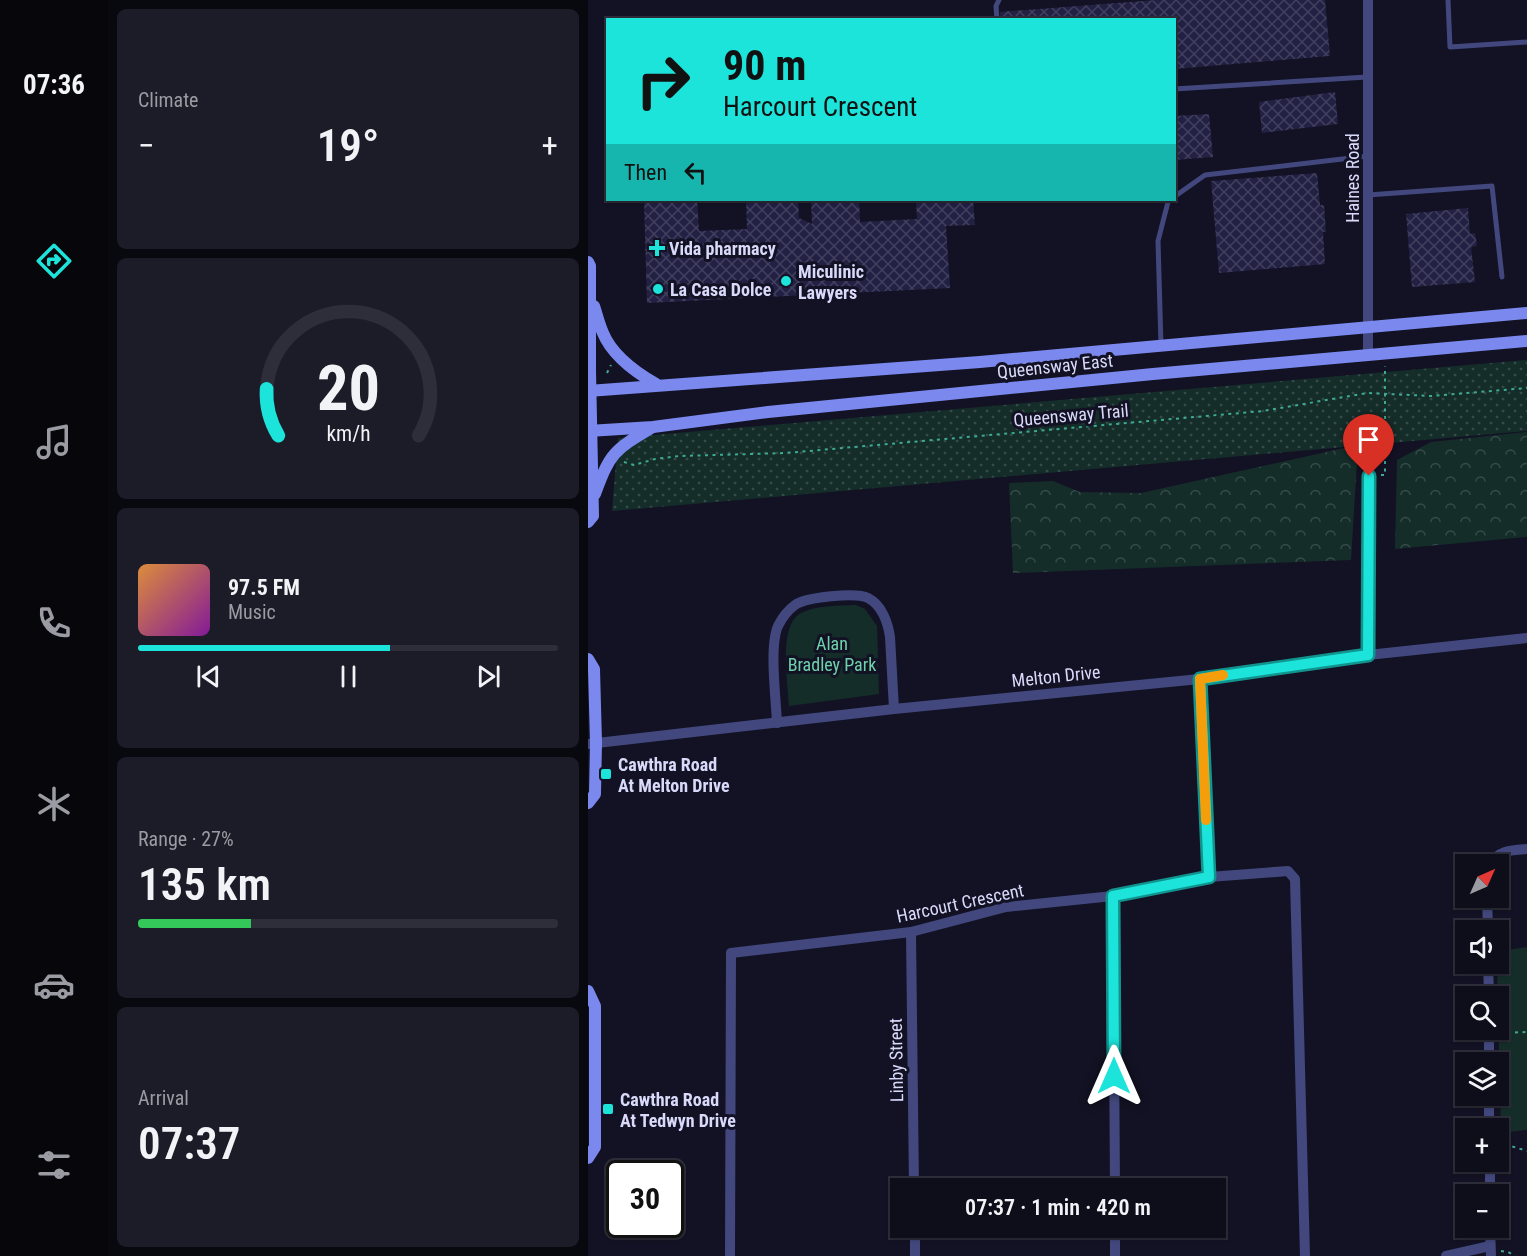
<!DOCTYPE html>
<html lang="en">
<head>
<meta charset="utf-8">
<style>
	:root { --surface:#0e0e1b; --page:#1c1c28; --text:#f1f3f6; --muted:#9b9ca3; --line:#2e2e3a; --accent:#1ce4db }
	body { margin:0; font-family:"Roboto Condensed",sans-serif; background:var(--page); color:var(--text); height:100vh; display:flex; flex-direction:column; font-size:22px; white-space:nowrap }
	* { box-sizing:border-box; margin:0 }
	p { font-size:20px; color:var(--muted) }
	.icon { flex:none; width:33px; height:33px; fill:none; stroke:currentColor; stroke-width:2; stroke-linecap:round; stroke-linejoin:round }
	.map { position:relative; flex:1; overflow:hidden }
	.side { display:flex; flex-direction:column; gap:9px; padding:9px; background:#08080f; width:480px }
	.side>* { flex:none }
	.top-card { position:absolute; left:18px; top:18px; width:570px; height:183px; border-radius:0px; box-shadow:0 2px 4px #0004,0 0 0 2px var(--line); background:#1ce4db; color:#111; overflow:hidden }
	.needle { width:39px; rotate:45deg }
	.tools { position:absolute; left:867px; top:854px; display:grid; gap:12px }
	.tools a { display:grid; place-items:center; width:54px; height:54px; border-radius:0px; background:var(--surface); box-shadow:0 2px 4px #0004,0 0 0 2px var(--line); font-size:30px }
	.speed { position:absolute; left:18px; top:1160px; display:flex; gap:12px; font-size:30px; font-weight:700; text-align:center }
	.speed>* { display:grid; place-content:center; width:78px; height:78px; border-radius:50%; background:var(--surface); box-shadow:0 2px 4px #0004,0 0 0 2px var(--line); line-height:1 }
	.speed .limit { border:3px solid #111; border-radius:9px; background:#fff; color:#111 }
	.pin { position:absolute; display:grid; place-items:center; width:51px; height:51px; color:#fff; margin:-62px -26px; border-radius:50% 50% 50% 0; rotate:-45deg; box-shadow:0 0 6px #0007 }
	.pin .icon { rotate:45deg }
	.me { position:absolute; width:66px; margin:-33px; rotate:0deg; stroke-linejoin:round; filter:drop-shadow(0 0 4px #0008) }
	.turn { display:flex; align-items:center; gap:21px; height:126px; padding:0 18px; font-size:27px }
	.turn .icon { width:78px; height:78px; stroke-width:2.5 }
	.turn b { display:block; font-size:42px; line-height:51px }
	.then { display:flex; align-items:center; height:57px; padding:0 18px; background:#0003; gap:12px; font-size:22px }
	.big { font-size:45px; font-weight:600; line-height:1.1 }
	.side .card { flex:1; display:flex; flex-direction:column; justify-content:center; gap:9px; min-width:0; padding:0 21px; border-radius:9px; background:var(--page) }
	.side .dial { align-items:center; gap:0 }
	.dial svg { height:156px; overflow:visible; fill:none; stroke:var(--line); stroke-width:7; stroke-linecap:round; text-anchor:middle }
	.dial text { fill:var(--text); stroke:none }
	.song { display:flex; align-items:center; gap:18px }
	.cover { width:72px; height:72px; border-radius:9px; background:linear-gradient(135deg,hsl(30 70% 55%),hsl(290 70% 35%)) }
	.played { height:6px; border-radius:3px; background:linear-gradient(90deg,var(--accent) 60%,var(--line) 60%) }
	.keys { display:flex; justify-content:space-around; direction:ltr }
	.heat { display:flex; justify-content:space-between; align-items:center; font-size:33px; direction:ltr }
	.charge { height:9px; border-radius:4px; background:linear-gradient(90deg,#34c759 27%,var(--line) 0) }
	.trip { position:absolute; left:302px; top:1178px; width:336px; height:60px; border-radius:0px; background:var(--surface); box-shadow:0 2px 4px #0004,0 0 0 2px var(--line); font-weight:600; line-height:60px; text-align:center }
	main { display:flex; flex:1; min-height:0 }
	.tabs { display:flex; flex-direction:column; width:108px; justify-content:space-around; align-items:center; background:#06060b; color:var(--muted) }
	.tabs .icon { width:42px; height:42px }
	.tabs .active { color:var(--accent) }
	.tabs b { font-size:27px; color:var(--text) }
	.map>svg:first-child { display:block }
	.grass { fill:url(#grass-dots) }
	.forest { fill:url(#forest-crowns) }
	.green { fill:#152d29 }
	.building { fill:url(#building-cross-hatch) }
	.lines { fill:none; stroke-linecap:round; stroke-linejoin:round }
	.path { stroke:#3eaa94; stroke-width:2; stroke-dasharray:3 4.5; stroke-linecap:butt }
	.service { stroke:#42487d; stroke-width:5 }
	.minor { stroke:#42487d; stroke-width:10 }
	.secondary { stroke:#7b89ef; stroke-width:12 }
	.route-casing { stroke:#12948e; stroke-width:15 }
	.route { stroke:#1ce4db; stroke-width:10 }
	.slow { stroke:#f59e0b; stroke-width:10 }
	.poi-dot { fill:#1ce4db; stroke:#121224; stroke-width:2 }
	.labels { text-anchor:middle; dominant-baseline:central; stroke-width:6; stroke-linejoin:round; paint-order:stroke }
	.street-label { font-size:18px; fill:#d9dafa; stroke:#121224 }
	.poi-label { font-size:18px; font-weight:bold; fill:#d9dafa; stroke:#121224; text-anchor:start }
	.park-label { font-size:18px; fill:#6dd2ab; stroke:#121224 }
</style>
</head>
<body>
<main>
<nav class="tabs">
<b>07:36</b>
<svg class="icon active" aria-label="directions" viewBox="0 0 24 24"><path d="M12 3l9 9-9 9-9-9zM9 14v-3h6M13 9l2 2-2 2"/></svg>
<svg class="icon" aria-label="music" viewBox="0 0 24 24"><path d="M9 18V5l10-2v13"/><circle cx="6" cy="18" r="3"/><circle cx="16" cy="16" r="3"/></svg>
<svg class="icon" aria-label="phone" viewBox="0 0 24 24"><path d="M5 4h4l2 5-3 2q2 4 5 5l2-3 5 2v4C11 20 4 13 5 4z"/></svg>
<svg class="icon" aria-label="climate" viewBox="0 0 24 24"><path d="M12 3v18M4 7l16 10M4 17L20 7"/></svg>
<svg class="icon" aria-label="car" viewBox="0 0 24 24"><path d="M5 17H2v-5l4-1 3-4h7l3 4 3 1v5h-3M9 17h6M6 11h13"/><circle cx="7" cy="17" r="2"/><circle cx="17" cy="17" r="2"/></svg>
<svg class="icon" aria-label="filters" viewBox="0 0 24 24"><path d="M4 7h16M4 17h16"/><circle cx="9" cy="7" r="2"/><circle cx="15" cy="17" r="2"/></svg>
</nav>
<section class="side">
<div class="card"><p>Climate</p>
<div class="heat"><a>−</a><b class="big">19°</b><a>+</a></div>
</div>
<div class="card dial"><svg viewBox="0 0 100 80">
<path d="M14 69A42 42 0 1 1 86 69"/>
<path d="M14 69A42 42 0 0 1 8 45" stroke="#1ce4db"/>
<text x="50" y="56" font-size="32" font-weight="700">20</text>
<text x="50" y="72" font-size="11">km/h</text>
</svg></div>
<div class="card">
<div class="song"><i class="cover"></i><div><b>97.5 FM</b><p>Music</p></div></div>
<div class="played"></div>
<div class="keys"><svg class="icon" aria-label="previous" viewBox="0 0 24 24"><path d="M18 5L8 12l10 7zM5 5v14"/></svg><svg class="icon" aria-label="pause" viewBox="0 0 24 24"><path d="M8 5v14M16 5v14"/></svg><svg class="icon" aria-label="next" viewBox="0 0 24 24"><path d="M6 5l10 7-10 7zM19 5v14"/></svg></div>
</div>
<div class="card"><p>Range · 27%</p><b class="big">135 km</b><div class="charge"></div></div>
<div class="card"><p>Arrival</p><b class="big">07:37</b></div>
</section>
<div class="map">
<svg width="939" height="1256" viewBox="0 0 939 1256">
	<defs>
		<pattern id="grass-dots" width="8" height="8" patternUnits="userSpaceOnUse" patternTransform="scale(1.5)"><rect width="8" height="8" fill="#152d29"/><path d="M2 2h.1M6 6h.1" fill="none" stroke="#364b49" stroke-width="1.8" stroke-linecap="round"/></pattern>
		<pattern id="forest-crowns" width="20" height="18" patternUnits="userSpaceOnUse" patternTransform="scale(1.5)"><rect width="20" height="18" fill="#152d29"/><path d="M2 6a3 3 0 1 1 6 0M12 15a3 3 0 1 1 6 0" fill="none" stroke="#364b49"/></pattern>
		<pattern id="building-cross-hatch" width="8" height="8" patternUnits="userSpaceOnUse" patternTransform="scale(1.5)"><rect width="8" height="8" fill="#222043"/><path d="M0 0l8 8M0 8l8-8" fill="none" stroke="#42405f"/></pattern>
	</defs>
	<rect width="100%" height="100%" fill="#121224"/>
	<!-- grass -->
	<polygon class="grass" points="939,360 939,431 24,511 30,438"/>
	<!-- forest -->
	<g class="forest">
		<polygon points="939,432 939,537 807,549 809,460 843,442"/>
		<polygon points="770,445 763,560 425,573 421,483 465,481 492,492 553,493"/>
	</g>
	<!-- green -->
	<g class="green">
		<path d="M 268,605 L 277,609 L 289,626 L 291,694 L 201,706 C 200,682 190,625 213,613 C 229,605 250,606 268,605 Z"/>
		<polygon points="939,947 939,1130 913,1133 909,963 911,951"/>
	</g>
	<!-- building -->
	<g class="building">
		<polygon points="568,0 737,0 742,56 586,69 586,20 413,20 412,12"/>
		<polygon points="747,92 750,124 674,133 671,102"/>
		<polygon points="621,114 625,157 586,160 586,116"/>
		<polygon points="729,173 732,205 736,205 738,232 735,232 737,264 631,273 623,181"/>
		<polygon points="56,200 109,200 111,231 159,229 158,200 210,200 211,218 224,224 223,200 271,200 272,222 329,219 328,200 385,200 387,225 358,226 362,288 59,303"/>
		<polygon points="880,208 882,234 887,233 889,246 883,247 887,282 824,287 818,214"/>
	</g>
	<g class="lines">
		<!-- path -->
		<g class="path">
			<polyline points="19,373 23,365"/>
			<polyline points="36,462 46,465 67,459 91,456 198,453 675,411 779,393 843,396 939,388"/>
			<polyline points="793,475 797,475 797,366"/>
			<polyline points="912,1033 939,1032"/>
			<polyline points="910,1142 939,1151"/>
			<polyline points="913,1251 920,1252 927,1256"/>
		</g>
		<!-- service -->
		<g class="service">
			<polyline points="860,0 862,47 939,42"/>
			<polyline points="409,20 408,6 411,0"/>
			<polyline points="586,89 779,77"/>
			<polyline points="780,195 904,186 914,277"/>
			<polyline points="586,197 617,175 780,156"/>
			<polyline points="573,345 570,241 580,202 583,200"/>
		</g>
		<!-- minor -->
		<g class="minor">
			<polyline points="780,355 780,0"/>
			<polyline points="780,655 781,476"/>
			<polyline points="612,679 621,877"/>
			<path d="M 189,723 C 188,699 181,646 190,626 C 194,618 200,610 207,605 C 218,597 268,592 280,598 C 294,605 300,623 302,637 L 306,709"/>
			<polyline points="0,744 306,709 612,679 780,655 939,638"/>
			<path d="M 903,864 C 910,850 925,850 939,849"/>
			<polyline points="525,896 527,1188"/>
			<polyline points="899,897 900,930"/>
			<polyline points="323,932 326,1188"/>
			<polyline points="900,963 901,996"/>
			<polyline points="901,1029 901,1062"/>
			<polyline points="901,1128 901,1095"/>
			<polyline points="902,1161 902,1194"/>
			<polyline points="327,1227 327,1256"/>
			<polyline points="527,1227 527,1256"/>
			<polyline points="902,1227 903,1256"/>
			<polyline points="142,1256 143,953 323,932 418,907 525,896 621,877 700,871 707,879 717,1256"/>
			<polyline points="858,1256 902,1246"/>
		</g>
		<!-- secondary -->
		<g class="secondary">
			<polyline points="0,262 2,266 2,371 5,516 0,522"/>
			<path d="M 6,306 C 9,315 11,324 15,333 C 24,355 47,372 68,384"/>
			<polyline points="0,391 392,362 939,313"/>
			<polyline points="0,431 65,427 180,412 565,374 939,341"/>
			<path d="M 7,494 C 22,453 26,450 63,428"/>
			<polyline points="0,659 6,669 8,743 7,794 0,803"/>
			<polyline points="0,991 7,1006 7,1147 0,1158"/>
		</g>
	</g>
	<g class="lines">
		<!-- route casing -->
		<g class="route-casing">
			<polyline id="route" points="526,1076 525,896 621,877 612,679 780,655 781,476"/>
		</g>
		<!-- route -->
		<use href="#route" class="route"/>
		<!-- slow -->
		<polyline class="slow" points="618,820 612,679 635,675"/>
	</g>
	<!-- markers -->
	<g class="poi-dot">
		<path d="M66 239h6v6h6v6h-6v6h-6v-6h-6v-6h6z"/>
		<circle cx="198" cy="281" r="6"/>
		<circle cx="70" cy="289" r="6"/>
		<rect x="12" y="768" width="12" height="12" rx="3"/>
		<rect x="14" y="1103" width="12" height="12" rx="3"/>
	</g>
	<g class="labels">
		<!-- street labels -->
		<g class="street-label">
			<text transform="translate(764 178) rotate(-90)">Haines Road</text>
			<text transform="translate(467 366) rotate(-6)">Queensway East</text>
			<text transform="translate(483 415) rotate(-5)">Queensway Trail</text>
			<text transform="translate(468 676) rotate(-6)">Melton Drive</text>
			<text transform="translate(372 903) rotate(-12)">Harcourt Crescent</text>
			<text transform="translate(308 1060) rotate(-91)">Linby Street</text>
		</g>
		<!-- poi labels -->
		<g class="poi-label">
			<text x="81" y="248">Vida pharmacy</text>
			<text x="210" y="271">Miculinic<tspan x="210" dy="21">Lawyers</tspan></text>
			<text x="82" y="289">La Casa Dolce</text>
			<text x="30" y="764">Cawthra Road<tspan x="30" dy="21">At Melton Drive</tspan></text>
			<text x="32" y="1099">Cawthra Road<tspan x="32" dy="21">At Tedwyn Drive</tspan></text>
		</g>
		<!-- park labels -->
		<g class="park-label">
			<text x="244" y="643">Alan<tspan x="244" dy="21">Bradley Park</tspan></text>
		</g>
	</g>
</svg>
<div class="tools">
<a><svg class="needle" viewBox="-14 -14 28 28"><path d="M0-13l5 13h-10z" fill="#e53935"/><path d="M0 13l5-13h-10z" fill="#9b9ca3"/></svg></a>
<a><svg class="icon" aria-label="sound" viewBox="0 0 24 24"><path d="M4 9h4l5-4v14l-5-4H4zM17 9q2 3 0 6"/></svg></a>
<a><svg class="icon" aria-label="search" viewBox="0 0 24 24"><circle cx="10" cy="10" r="6"/><path d="M15 15l6 6"/></svg></a>
<a><svg class="icon" aria-label="layers" viewBox="0 0 24 24"><path d="M12 4l9 5-9 5-9-5zM3 14l9 5 9-5"/></svg></a>
<a>+</a>
<a>−</a>
</div>
<div class="speed"><div class="limit">30</div></div>
<div class="pin" style="left:781px;top:476px;background:#d93025"><svg class="icon" aria-label="arrive" viewBox="0 0 24 24"><path d="M6 21V4h12l-3 4 3 4H6"/></svg></div>
<svg class="me" style="left:526px;top:1076px" viewBox="-20 -20 40 40"><path d="M0-17L14 15 0 8-14 15z" fill="#1ce4db" stroke="#fff" stroke-width="4"/></svg>
<div class="trip">07:37 · 1 min · 420 m</div>
<div class="top-card">
<div class="turn"><svg class="icon" aria-label="right" viewBox="0 0 24 24"><path d="M7 20v-9h11M14 6l5 5-5 5"/></svg><div><b>90 m</b>Harcourt Crescent</div></div>
<div class="then">Then<svg class="icon" aria-label="left" viewBox="0 0 24 24"><path d="M17 20v-9H6M10 6l-5 5 5 5"/></svg></div>
</div>
</div>
</main>
</body>
</html>
